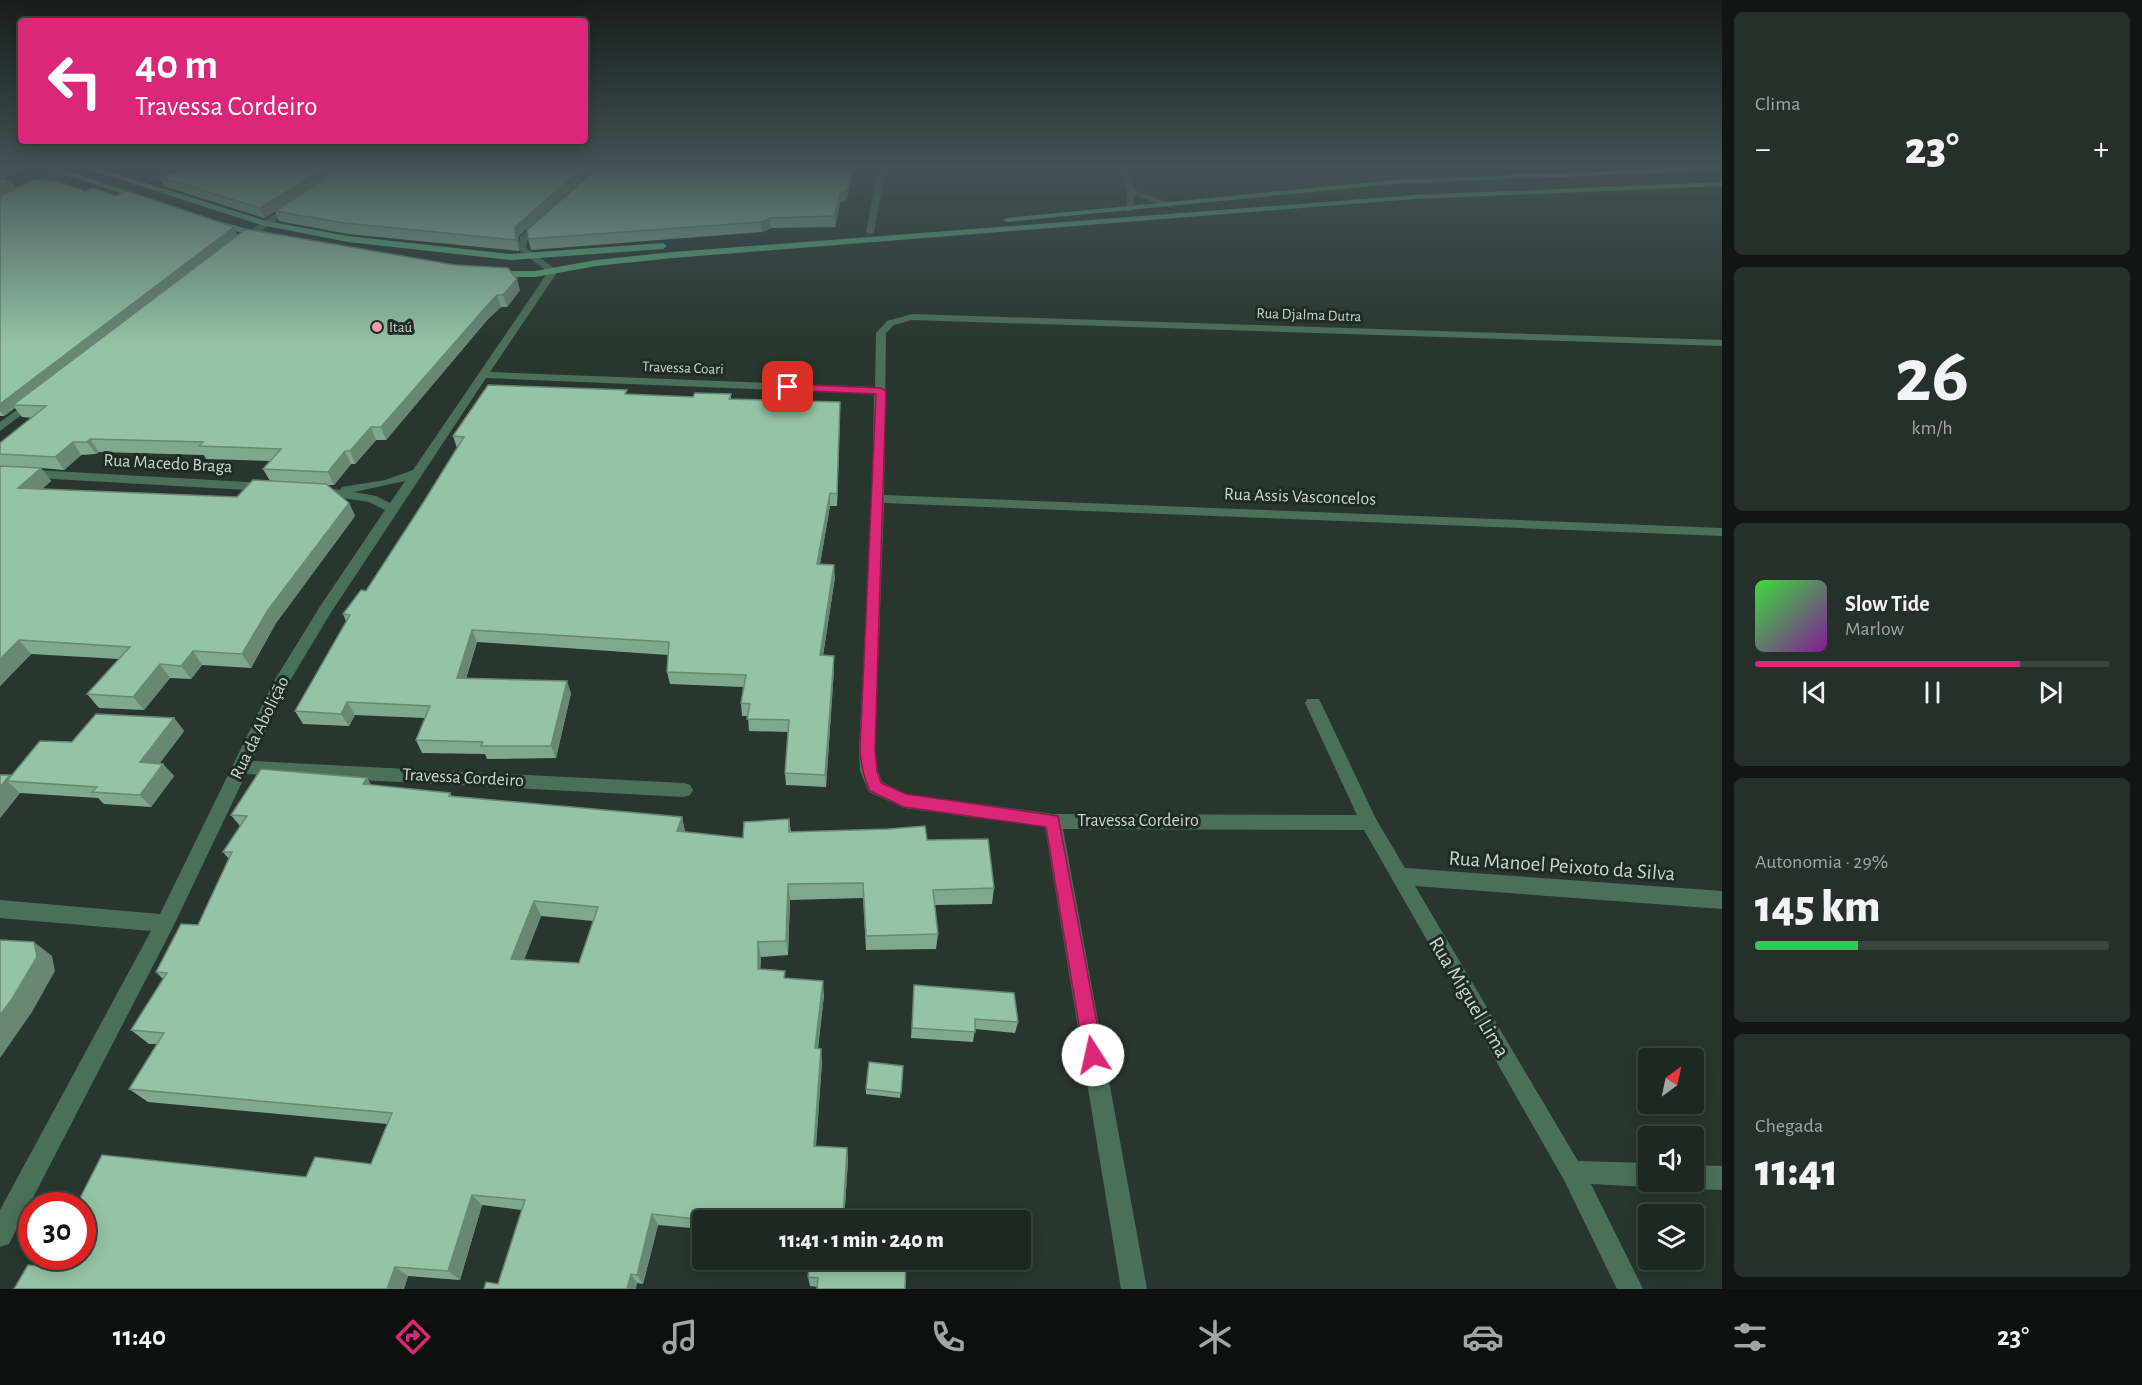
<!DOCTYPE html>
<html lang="pt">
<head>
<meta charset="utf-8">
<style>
	:root { --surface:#1e2822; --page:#26302a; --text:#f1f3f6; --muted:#a1a6a5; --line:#3c4440; --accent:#db2777 }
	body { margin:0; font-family:"Alegreya Sans",sans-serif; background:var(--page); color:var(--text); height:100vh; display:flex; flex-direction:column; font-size:22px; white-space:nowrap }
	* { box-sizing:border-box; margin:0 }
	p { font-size:20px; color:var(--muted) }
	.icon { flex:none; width:33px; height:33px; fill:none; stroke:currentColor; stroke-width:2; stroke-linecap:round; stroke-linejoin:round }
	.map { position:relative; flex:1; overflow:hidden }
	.drawer { display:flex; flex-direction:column; gap:12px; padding:12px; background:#101613; width:420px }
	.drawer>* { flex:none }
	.banner { position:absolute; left:18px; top:18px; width:570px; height:126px; border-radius:6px; box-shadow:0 3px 15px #0003,0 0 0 2px var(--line); background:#db2777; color:#fff; overflow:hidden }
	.needle { width:39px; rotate:33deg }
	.fabs { position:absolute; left:1638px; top:1048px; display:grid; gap:12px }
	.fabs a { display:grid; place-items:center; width:66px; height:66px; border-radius:6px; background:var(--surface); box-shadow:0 3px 15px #0003,0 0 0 2px var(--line); font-size:30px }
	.speed { position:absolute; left:18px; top:1192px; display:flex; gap:12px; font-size:30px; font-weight:700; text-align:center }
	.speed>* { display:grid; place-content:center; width:78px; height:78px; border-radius:50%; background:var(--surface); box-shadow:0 3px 15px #0003,0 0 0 2px var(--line); line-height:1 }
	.speed .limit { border:9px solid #d22; background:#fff; color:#111 }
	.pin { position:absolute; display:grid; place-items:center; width:51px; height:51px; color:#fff; margin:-26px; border-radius:12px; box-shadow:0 3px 9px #0006 }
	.me { position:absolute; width:66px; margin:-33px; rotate:350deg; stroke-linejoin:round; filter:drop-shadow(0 0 4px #0008) }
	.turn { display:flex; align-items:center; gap:21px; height:126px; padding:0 18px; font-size:27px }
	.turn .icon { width:78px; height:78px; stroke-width:2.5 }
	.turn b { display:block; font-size:42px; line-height:51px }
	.big { font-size:45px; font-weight:800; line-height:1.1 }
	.drawer .card { flex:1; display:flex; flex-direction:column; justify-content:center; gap:9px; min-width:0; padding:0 21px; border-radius:9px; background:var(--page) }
	.drawer .dial { align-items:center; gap:0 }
	.dial b { font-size:78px; line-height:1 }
	.song { display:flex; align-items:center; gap:18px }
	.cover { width:72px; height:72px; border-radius:9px; background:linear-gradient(135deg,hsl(120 70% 55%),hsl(290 70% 35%)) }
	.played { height:6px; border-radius:3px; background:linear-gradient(90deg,var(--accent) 75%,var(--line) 75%) }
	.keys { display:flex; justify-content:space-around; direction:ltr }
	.heat { display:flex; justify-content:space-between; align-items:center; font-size:33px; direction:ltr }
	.charge { height:9px; border-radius:4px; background:linear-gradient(90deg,#34c759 29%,var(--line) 0) }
	.trip { position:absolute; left:692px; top:1210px; width:339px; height:60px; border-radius:6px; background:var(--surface); box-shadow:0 3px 15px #0003,0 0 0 2px var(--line); font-weight:800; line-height:60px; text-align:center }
	.menu { display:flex; height:96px; justify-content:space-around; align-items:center; background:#0c100e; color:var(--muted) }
	.menu .icon { width:42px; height:42px }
	.menu .current { color:var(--accent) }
	.menu b { font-size:27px; color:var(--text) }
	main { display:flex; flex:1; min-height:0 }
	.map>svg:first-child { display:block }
	.green { fill:#5f4147 }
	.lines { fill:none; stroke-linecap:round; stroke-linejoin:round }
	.minor { fill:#4b7059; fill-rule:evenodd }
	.major { fill:#5bac7d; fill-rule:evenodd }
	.wall { fill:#80a88e; fill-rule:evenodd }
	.shaded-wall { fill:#688874 }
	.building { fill:#95c3a5; stroke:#688874; stroke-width:1.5; fill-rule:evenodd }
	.route { fill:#db2777; stroke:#8e194d; stroke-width:1.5 }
	.poi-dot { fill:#f29aad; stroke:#1e2c23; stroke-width:2 }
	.labels { text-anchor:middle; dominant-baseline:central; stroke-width:6; stroke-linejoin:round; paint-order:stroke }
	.far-street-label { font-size:15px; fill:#cbd4ce; stroke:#1e2c23 }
	.far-poi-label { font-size:15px; fill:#cbd4ce; stroke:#1e2c23; text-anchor:start }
	.street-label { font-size:18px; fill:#cbd4ce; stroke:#1e2c23 }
	.near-street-label { font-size:21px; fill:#cbd4ce; stroke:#1e2c23 }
</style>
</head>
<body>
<main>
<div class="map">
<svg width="1722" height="1289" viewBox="0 0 1722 1289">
	<rect width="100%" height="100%" fill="#28362d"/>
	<!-- green -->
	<polygon class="green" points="1373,166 1442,166 1445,171 1380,174"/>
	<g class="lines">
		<!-- minor -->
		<g class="minor">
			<polygon points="878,166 886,166 874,232 870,235 866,232"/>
			<polygon points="1120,166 1128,166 1135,190 1172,204 1172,208 1134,195 1133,210 1126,212 1127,191"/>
			<polygon points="64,170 71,172 35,187 0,205 0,200 29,183"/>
			<polygon points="291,203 298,205 242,244 236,244 236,240"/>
			<path d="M 539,219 L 546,221 L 527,240 L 526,248 L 558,271 L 490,372 L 875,387 L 876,333 L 887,321 L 912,314 L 1722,340 L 1722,346 L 912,320 L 894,325 L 886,333 L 884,495 L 1722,528 L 1722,536 L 884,503 L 875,749 L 878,771 L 882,782 L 906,794 L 1053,814 L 1357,815 L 1305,703 L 1307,699 L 1319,699 L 1321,703 L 1376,819 L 1405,868 L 1722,891 L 1722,909 L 1415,886 L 1578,1161 L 1648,1163 L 1648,1182 L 1657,1182 L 1648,1187 L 1591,1184 L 1643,1289 L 1617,1289 L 1564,1180 L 1364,830 L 1063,829 L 1147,1289 L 1121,1289 L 1045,827 L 904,808 L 869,792 L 860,771 L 859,749 L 872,499 L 874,394 L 486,378 L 330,614 L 288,684 L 252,761 L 684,783 L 690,785 L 693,790 L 690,795 L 684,797 L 246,774 L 172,929 L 9,1244 L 0,1247 L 0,1210 L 151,931 L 0,918 L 0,900 L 160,914 L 273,683 L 319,608 L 385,510 L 369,502 L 315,494 L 309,490 L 315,486 L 340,490 L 342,487 L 385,480 L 413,470 L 548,272 L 518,249 L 520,237 ZM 405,481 L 390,503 L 376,496 L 354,492 Z"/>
			<polygon points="35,397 41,400 39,402 0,431 0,422"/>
			<polygon points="0,468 265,483 271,487 265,491 0,476"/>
			<polygon points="1694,1165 1722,1166 1722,1190 1694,1189 1686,1185 1684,1182 1694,1182"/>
		</g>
		<!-- major -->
		<g class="major">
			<polygon points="38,166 51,166 149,198 142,200"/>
			<polygon points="79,166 92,166 266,221 348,236 511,254 663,243 667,246 663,249 511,260 348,242 261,225"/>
			<polygon points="1722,166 1722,170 1393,184 1007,222 1003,220 1007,218 1393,180"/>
			<polygon points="1722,182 1722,186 1415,199 673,258 596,266 535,277 495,277 490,274 495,271 535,271 596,260 673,252 1415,195"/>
			<polygon points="216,220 265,234 266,236 262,239 213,224 212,222"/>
		</g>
	</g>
	<!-- wall -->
	<g class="wall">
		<path d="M 0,166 L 19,166 L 21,170 L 1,180 L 15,188 L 85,191 L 116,196 L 238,235 L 520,290 L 507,307 L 501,307 L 488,319 L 386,440 L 376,440 L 355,464 L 351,464 L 334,485 L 327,485 L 349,503 L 355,516 L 276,623 L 251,668 L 202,665 L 191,679 L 170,678 L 144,710 L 99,708 L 87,694 L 119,659 L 31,654 L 0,686 L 0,443 L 32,418 L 22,417 L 15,408 L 4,416 L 0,416 ZM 99,452 L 204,455 L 206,459 L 270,461 L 263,469 L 270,481 L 237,497 L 42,489 L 51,481 L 41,468 L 64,470 L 81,455 L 96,454 Z"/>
		<polygon points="159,177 518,237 519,251 348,234 279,221 275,211 264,218 164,186"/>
		<polygon points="847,200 840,203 835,227 771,228 762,232 531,250 528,239"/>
		<polygon points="628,394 693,397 731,394 731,399 840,414 837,506 830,506 820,564 835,577 823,656 834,669 826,787 786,785 785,773 788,732 749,731 748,716 742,716 741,703 743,687 670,684 667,672 668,655 477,642 466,679 571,693 556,758 487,759 485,754 422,753 416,740 425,718 355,715 349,726 303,724 295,711 346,621 343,614 366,591 423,503 457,448 453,436"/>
		<polygon points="174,718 184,731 159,764 163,764 174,776 151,807 104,804 98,798 20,793 0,818 0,775 11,776 72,742"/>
		<path d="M 367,778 L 371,785 L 450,793 L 452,796 L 682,817 L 685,832 L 743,838 L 789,819 L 791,832 L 927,840 L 994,888 L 992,904 L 935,905 L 938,934 L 936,949 L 866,950 L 863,898 L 790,900 L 788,955 L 761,957 L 760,969 L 786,978 L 824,995 L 818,1049 L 822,1062 L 816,1146 L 847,1148 L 848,1160 L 844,1221 L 702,1221 L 702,1229 L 658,1225 L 643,1284 L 637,1283 L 498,1284 L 522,1210 L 482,1205 L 460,1280 L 408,1276 L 404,1289 L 14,1289 L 45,1267 L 306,1177 L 371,1164 L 387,1124 L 148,1102 L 129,1089 L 157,1044 L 149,1044 L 131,1030 L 163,979 L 156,972 L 198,925 L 229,859 L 223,852 L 240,826 L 231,815 ZM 541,916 L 593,921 L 579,963 L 524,960 Z"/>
		<polygon points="914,985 1018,1022 1015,1033 975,1029 973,1042 911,1038"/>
		<polygon points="903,1066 900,1098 866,1094 866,1089"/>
		<polygon points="906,1260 818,1287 810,1286 808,1277"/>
	</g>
	<!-- shaded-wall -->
	<g class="shaded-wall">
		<polygon points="8,166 19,166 21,170 0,181 0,170"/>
		<polygon points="327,166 346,166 264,218 260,208"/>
		<polygon points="585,166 598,166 518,237 519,251 516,240 515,227"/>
		<polygon points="853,166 855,166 847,200 840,203 835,227 834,216 840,193"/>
		<polygon points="11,180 15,188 0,197 0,186"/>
		<polygon points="770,218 771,228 762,232 761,222"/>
		<polygon points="234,227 238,236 13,405 15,408 4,416 0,411 0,404"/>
		<polygon points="517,279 520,290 507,307 503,295"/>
		<polygon points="497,295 501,307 488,319 386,440 381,427 485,308"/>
		<polygon points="840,402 840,414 837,506 837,494"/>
		<polygon points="371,427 376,440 355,464 350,451"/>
		<polygon points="90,439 99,452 96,454 87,442"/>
		<polygon points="73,442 81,455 64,470 55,457"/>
		<polygon points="345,451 351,464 334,485 328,472"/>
		<polygon points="41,468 51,481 28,501 18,488"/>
		<polygon points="830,493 830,506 818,576 817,564"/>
		<polygon points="349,503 355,516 276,623 251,668 242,654 268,610"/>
		<polygon points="834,565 835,577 821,668 820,655"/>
		<polygon points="472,630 477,642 462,691 457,678"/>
		<polygon points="19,640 31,654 0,686 0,659"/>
		<polygon points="193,651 202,665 191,679 181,666"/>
		<polygon points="834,656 834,669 826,787 825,775"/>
		<polygon points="160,664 170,678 144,710 133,697"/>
		<polygon points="567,681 571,693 556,758 551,746"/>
		<polygon points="347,702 355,715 349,726 341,714"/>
		<polygon points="174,718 184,731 151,775 140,762"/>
		<polygon points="163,764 174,776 151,807 140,795"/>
		<polygon points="10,775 17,782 7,781 20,793 0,818 0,787"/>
		<polygon points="367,778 377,795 363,784"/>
		<polygon points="682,817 685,832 677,831"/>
		<polygon points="788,884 790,900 788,955 786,941"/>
		<polygon points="534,901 541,916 519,973 511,959"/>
		<polygon points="34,942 52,956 55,971 32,1012 0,1058 0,1015"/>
		<polygon points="758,942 761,957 760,984 758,969"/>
		<polygon points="823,981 824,995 816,1062 815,1048"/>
		<polygon points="821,1049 822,1062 815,1157 814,1146"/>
		<polygon points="847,1148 848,1160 844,1221 843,1221"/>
		<polygon points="472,1195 482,1205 460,1280 448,1271"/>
		<polygon points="652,1214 658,1225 643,1284 637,1275"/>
		<polygon points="395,1267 408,1276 404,1289 387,1289"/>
		<polygon points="631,1274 637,1283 636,1289 627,1289"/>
	</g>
	<!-- building -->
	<g class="building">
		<polygon points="0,166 8,166 0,170"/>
		<polygon points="193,166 327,166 260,208 159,177"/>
		<polygon points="346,166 585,166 515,227 516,240 344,223 275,211"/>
		<polygon points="600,166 853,166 847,190 840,193 834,216 770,218 761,222 528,239 527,230"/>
		<polygon points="0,180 11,180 0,186"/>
		<polygon points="33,180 53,180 85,191 93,188 116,196 127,191 234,227 0,404 0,196"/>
		<polygon points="246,229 455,265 508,268 517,279 503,295 497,295 485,308 381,427 371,427 350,451 345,451 328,472 263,469 281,449 199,446 203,442 90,439 87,442 73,442 55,457 0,454 0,443 46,406 13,405"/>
		<polygon points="488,385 627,390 625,394 693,397 695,393 731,394 729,399 840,402 837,494 830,493 817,564 834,565 820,655 834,656 825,775 785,773 789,720 747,719 750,704 741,703 746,675 667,672 669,642 472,630 457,678 567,681 551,746 481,746 483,742 416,740 430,706 347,702 341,714 295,711 350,615 343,614 361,590 366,591 423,503 464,437 453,436"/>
		<polygon points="0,466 41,468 18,488 237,497 253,480 326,484 349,503 268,610 242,654 193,651 181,666 160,664 133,697 87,694 130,647 19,640 0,659"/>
		<polygon points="96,714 174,718 140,762 163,764 140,795 92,792 97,787 7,781 40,741 72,742"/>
		<path d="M 261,769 L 367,778 L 363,784 L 450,793 L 449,796 L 682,817 L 677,831 L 743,838 L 744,822 L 789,819 L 789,832 L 888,829 L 925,826 L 927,840 L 988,839 L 994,888 L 933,890 L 938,934 L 866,936 L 863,883 L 788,884 L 786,941 L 758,942 L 758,969 L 785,971 L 784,978 L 823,981 L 815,1048 L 821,1049 L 814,1146 L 847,1148 L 843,1221 L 714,1221 L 652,1214 L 637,1275 L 631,1274 L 627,1289 L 484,1289 L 486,1282 L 498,1284 L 525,1200 L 472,1195 L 448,1271 L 395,1267 L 387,1289 L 14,1289 L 28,1265 L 45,1267 L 50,1257 L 82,1257 L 82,1206 L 76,1206 L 102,1155 L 306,1177 L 315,1157 L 371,1164 L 392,1113 L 129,1089 L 164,1033 L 131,1030 L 167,973 L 156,972 L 181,924 L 198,925 L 232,852 L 223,852 L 247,816 L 231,815 ZM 534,901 L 598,907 L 579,963 L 511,959 Z"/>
		<polygon points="0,775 10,775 0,787"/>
		<polygon points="0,940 34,942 37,957 12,999 0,1015"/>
		<polygon points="914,985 1014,993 1018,1022 975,1019 975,1032 912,1028"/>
		<polygon points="869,1062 903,1066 901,1093 866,1089"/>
		<polygon points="810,1260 906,1260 905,1289 817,1289 818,1278 808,1277"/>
	</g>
	<!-- sky -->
	<linearGradient id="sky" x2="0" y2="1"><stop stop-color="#161e19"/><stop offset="0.48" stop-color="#425257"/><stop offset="1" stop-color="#425257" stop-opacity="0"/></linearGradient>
	<rect width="1722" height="347" fill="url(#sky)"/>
	<!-- route -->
	<path class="route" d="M 788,384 L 881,388 L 886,391 L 875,749 L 877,771 L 881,783 L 906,794 L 1058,816 L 1103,1055 L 1100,1062 L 1093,1065 L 1086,1062 L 1084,1055 L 1046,827 L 904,807 L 870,791 C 863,777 861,765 860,749 L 876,394 L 784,390 L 783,387 Z"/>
	<!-- markers -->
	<circle class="poi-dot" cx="377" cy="327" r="6"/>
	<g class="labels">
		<!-- far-street labels -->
		<g class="far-street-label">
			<text transform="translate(1309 315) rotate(2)">Rua Djalma Dutra</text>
			<text transform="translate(683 368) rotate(2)">Travessa Coari</text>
		</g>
		<!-- far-poi labels -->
		<g class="far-poi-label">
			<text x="389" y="327">Itaú</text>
		</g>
		<!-- street labels -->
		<g class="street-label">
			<text transform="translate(168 464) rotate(3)">Rua Macedo Braga</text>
			<text transform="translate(1300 497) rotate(2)">Rua Assis Vasconcelos</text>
			<text transform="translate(260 728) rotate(-64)">Rua da Abolição</text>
			<text transform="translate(463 778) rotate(3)">Travessa Cordeiro</text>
			<text x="1138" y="821">Travessa Cordeiro</text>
		</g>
		<!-- near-street labels -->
		<g class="near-street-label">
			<text transform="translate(1562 866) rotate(4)">Rua Manoel Peixoto da Silva</text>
			<text transform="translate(1469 997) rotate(59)">Rua Miguel Lima</text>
		</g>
	</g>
</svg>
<div class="fabs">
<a><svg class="needle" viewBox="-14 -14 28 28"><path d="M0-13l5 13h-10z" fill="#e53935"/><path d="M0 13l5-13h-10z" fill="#a1a6a5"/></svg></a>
<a><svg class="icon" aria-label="sound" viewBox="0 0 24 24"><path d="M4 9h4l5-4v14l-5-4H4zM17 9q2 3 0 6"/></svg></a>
<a><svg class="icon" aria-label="layers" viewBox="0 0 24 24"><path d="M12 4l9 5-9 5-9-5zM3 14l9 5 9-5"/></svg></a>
</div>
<div class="speed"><div class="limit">30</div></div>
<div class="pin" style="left:788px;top:387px;background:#d93025"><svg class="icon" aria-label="arrive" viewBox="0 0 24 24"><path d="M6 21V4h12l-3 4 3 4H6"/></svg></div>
<svg class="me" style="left:1093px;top:1055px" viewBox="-20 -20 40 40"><circle r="19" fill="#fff"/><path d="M0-13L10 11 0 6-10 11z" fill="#db2777"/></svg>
<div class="trip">11:41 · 1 min · 240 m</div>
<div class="banner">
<div class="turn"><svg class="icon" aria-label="left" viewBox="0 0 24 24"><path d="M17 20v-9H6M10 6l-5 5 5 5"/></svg><div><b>40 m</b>Travessa Cordeiro</div></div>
</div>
</div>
<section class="drawer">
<div class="card"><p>Clima</p>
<div class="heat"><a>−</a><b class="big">23°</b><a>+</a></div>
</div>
<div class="card dial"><b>26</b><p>km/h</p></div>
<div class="card">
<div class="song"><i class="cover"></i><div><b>Slow Tide</b><p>Marlow</p></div></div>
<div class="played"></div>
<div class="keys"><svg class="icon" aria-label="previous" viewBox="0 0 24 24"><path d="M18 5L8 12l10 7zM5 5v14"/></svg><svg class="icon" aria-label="pause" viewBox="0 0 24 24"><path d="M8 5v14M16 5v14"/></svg><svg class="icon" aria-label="next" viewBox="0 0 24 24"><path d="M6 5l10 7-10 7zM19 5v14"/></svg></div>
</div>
<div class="card"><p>Autonomia · 29%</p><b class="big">145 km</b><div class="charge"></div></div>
<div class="card"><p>Chegada</p><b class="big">11:41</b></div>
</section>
</main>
<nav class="menu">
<b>11:40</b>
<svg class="icon current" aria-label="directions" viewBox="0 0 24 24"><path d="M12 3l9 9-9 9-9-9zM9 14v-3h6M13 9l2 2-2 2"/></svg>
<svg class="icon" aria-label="music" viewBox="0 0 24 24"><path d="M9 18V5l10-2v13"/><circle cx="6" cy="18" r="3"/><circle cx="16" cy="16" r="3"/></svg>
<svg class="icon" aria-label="phone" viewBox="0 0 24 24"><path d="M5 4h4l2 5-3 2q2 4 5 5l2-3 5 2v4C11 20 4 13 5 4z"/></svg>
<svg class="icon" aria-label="climate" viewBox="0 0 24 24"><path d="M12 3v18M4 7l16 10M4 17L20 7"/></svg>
<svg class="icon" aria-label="car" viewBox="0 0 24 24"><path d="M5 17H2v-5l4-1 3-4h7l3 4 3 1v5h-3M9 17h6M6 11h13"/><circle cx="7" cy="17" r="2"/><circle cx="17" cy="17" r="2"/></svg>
<svg class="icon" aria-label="filters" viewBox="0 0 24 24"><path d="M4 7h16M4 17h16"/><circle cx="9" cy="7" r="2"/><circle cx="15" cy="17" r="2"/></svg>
<b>23°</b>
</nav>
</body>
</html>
